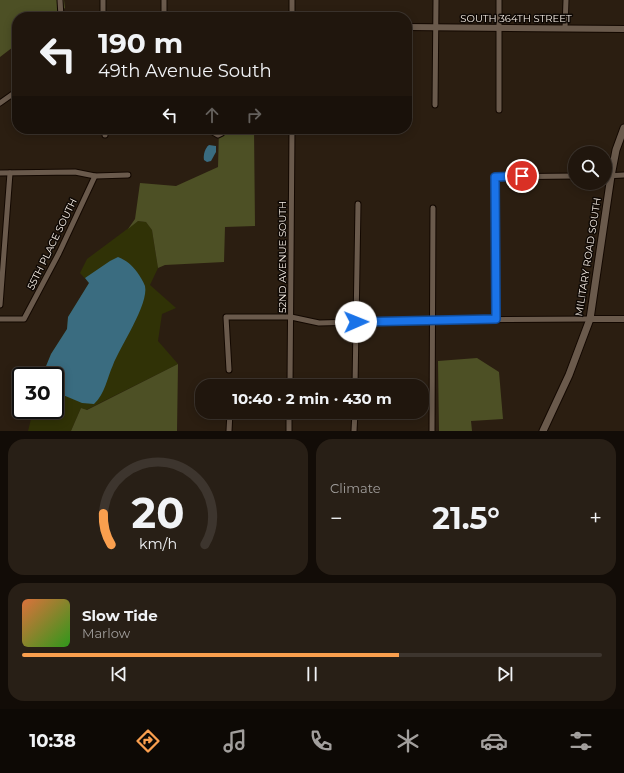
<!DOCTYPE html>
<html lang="en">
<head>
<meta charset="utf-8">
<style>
	:root { --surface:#20160d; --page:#281f16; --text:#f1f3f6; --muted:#a29f9d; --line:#3d352e; --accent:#fa9f4e }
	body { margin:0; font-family:Montserrat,sans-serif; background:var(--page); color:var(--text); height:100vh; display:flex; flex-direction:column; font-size:15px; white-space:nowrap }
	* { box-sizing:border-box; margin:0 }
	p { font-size:13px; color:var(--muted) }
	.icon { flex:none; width:22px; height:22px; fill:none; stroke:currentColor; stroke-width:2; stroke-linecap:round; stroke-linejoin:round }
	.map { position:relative; height:431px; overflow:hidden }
	.sheet { display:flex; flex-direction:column; gap:8px; padding:8px; background:#120c07; flex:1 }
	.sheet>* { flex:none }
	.banner { position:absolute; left:12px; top:12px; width:400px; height:122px; border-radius:16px; box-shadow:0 2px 10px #0003,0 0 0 1px var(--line); background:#20160d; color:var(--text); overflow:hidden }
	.buttons { position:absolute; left:568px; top:146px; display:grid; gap:8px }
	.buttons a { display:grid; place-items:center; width:44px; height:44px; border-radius:50%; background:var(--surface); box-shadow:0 2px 10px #0003,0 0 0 1px var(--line); font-size:20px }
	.speed { position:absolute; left:12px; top:367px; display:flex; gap:8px; font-size:20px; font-weight:700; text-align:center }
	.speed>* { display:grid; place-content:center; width:52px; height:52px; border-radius:50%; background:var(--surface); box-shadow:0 2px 10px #0003,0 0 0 1px var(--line); line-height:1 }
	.speed .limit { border:2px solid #111; border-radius:6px; background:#fff; color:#111 }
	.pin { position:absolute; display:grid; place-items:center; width:34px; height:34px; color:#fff; margin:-17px; border:2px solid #fff; border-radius:50%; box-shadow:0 1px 4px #0007 }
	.me { position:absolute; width:44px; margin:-22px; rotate:89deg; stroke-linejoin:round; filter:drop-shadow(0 0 3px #0008) }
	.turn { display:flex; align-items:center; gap:14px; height:84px; padding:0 20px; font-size:18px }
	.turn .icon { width:52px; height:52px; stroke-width:2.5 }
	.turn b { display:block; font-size:28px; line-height:34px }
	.lanes { display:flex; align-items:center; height:38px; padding:0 20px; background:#0003; justify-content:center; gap:20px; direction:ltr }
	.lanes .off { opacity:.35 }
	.big { font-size:30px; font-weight:700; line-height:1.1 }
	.sheet .tile { flex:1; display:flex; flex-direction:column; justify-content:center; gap:6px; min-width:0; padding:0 14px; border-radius:16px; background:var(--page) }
	.sheet .dial { align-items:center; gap:0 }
	.dial svg { height:104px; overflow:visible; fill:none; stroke:var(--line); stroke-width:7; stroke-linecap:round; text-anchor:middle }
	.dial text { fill:var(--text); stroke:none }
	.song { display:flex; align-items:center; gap:12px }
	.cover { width:48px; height:48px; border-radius:6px; background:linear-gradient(135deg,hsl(20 70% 55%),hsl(110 70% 35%)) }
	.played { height:4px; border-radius:2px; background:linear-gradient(90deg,var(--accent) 65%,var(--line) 65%) }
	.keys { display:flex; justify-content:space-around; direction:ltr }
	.heat { display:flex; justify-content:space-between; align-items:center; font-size:22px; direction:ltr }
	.sheet .tiles { flex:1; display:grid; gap:8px; grid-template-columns:1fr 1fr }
	.tile:last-child { grid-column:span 2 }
	.trip { position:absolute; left:195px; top:379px; width:234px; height:40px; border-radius:16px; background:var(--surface); box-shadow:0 2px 10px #0003,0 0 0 1px var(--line); font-weight:700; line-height:40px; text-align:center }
	.tabs { display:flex; height:64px; justify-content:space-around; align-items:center; background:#0d0905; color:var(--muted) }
	.tabs .icon { width:28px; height:28px }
	.tabs .current { color:var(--accent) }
	.tabs b { font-size:18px; color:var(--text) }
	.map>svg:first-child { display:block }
	.green { fill:#303206 }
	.forest { fill:#4d5025 }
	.water { fill:#3a6c80 }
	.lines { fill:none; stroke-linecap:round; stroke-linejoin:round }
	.minor-casing { stroke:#130801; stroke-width:7 }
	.tertiary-casing { stroke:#130801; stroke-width:8 }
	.secondary-casing { stroke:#130801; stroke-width:9 }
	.minor { stroke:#6a5a4c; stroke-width:5 }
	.tertiary { stroke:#6a5a4c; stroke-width:6 }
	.secondary { stroke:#6a5a4c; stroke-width:7 }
	.route-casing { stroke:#114b97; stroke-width:10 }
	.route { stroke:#1a73e8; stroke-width:7 }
	.labels { text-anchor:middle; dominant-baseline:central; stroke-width:3; stroke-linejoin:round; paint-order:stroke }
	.street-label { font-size:10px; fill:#f8efe6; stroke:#0f0905 }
</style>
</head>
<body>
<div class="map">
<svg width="624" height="431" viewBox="0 0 624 431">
	<rect width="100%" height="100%" fill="#2b1e11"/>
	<!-- green -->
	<polygon class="green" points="138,221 146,222 152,230 158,268 150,285 176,308 162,314 158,341 178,364 86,410 81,408 71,431 28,431 32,415 39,410 55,410 55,376 42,376 51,354 67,329 68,317 89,283 80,273 87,259"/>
	<!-- forest -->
	<g class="forest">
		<polygon points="0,0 64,0 65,8 53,17 17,17 17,44 0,57"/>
		<polygon points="219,129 254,129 255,226 225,227 224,262 165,265 158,268 152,230 146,222 138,221 128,229 135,219 140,183 176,186 218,167"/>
		<polygon points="477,358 499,372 503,419 471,421 472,431 439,431 438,361"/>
		<polygon points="178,364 177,431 71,431 81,408 87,410"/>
	</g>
	<!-- water -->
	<g class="water">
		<path d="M 209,145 L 216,146 L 216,152 L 211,161 L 207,162 L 204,160 C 203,155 205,148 209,145 Z"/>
		<path d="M 118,257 C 126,260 132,265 137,272 C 140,276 143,281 145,286 C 149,304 120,347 113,365 C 107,378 105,394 94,404 L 82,403 L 63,395 L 55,398 L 55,376 L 42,376 L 51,354 L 67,329 L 68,317 L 89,283 L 85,278 L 110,261 Z"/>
	</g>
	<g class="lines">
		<!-- minor casing -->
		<g class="minor-casing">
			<g id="minor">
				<polyline points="60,0 61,17"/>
				<polyline points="103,0 103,17"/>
				<polyline points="164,17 164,0"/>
				<polyline points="292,17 292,0"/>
				<polyline points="565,28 566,0"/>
				<polyline points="0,103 17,91"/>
				<polyline points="435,105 436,0"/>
				<polyline points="499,110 499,0"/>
				<polyline points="105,129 105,135"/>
				<polyline points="212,129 213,132 218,135 222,133 224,129"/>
				<polyline points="0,173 75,172 95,176 128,175"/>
				<polyline points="605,176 624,175"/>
				<polyline points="0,305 10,173"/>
				<polyline points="0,319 24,319 59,253 95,176"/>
				<polyline points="496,319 495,177 575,176"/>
				<polyline points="229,370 226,317 291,317 319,323 433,320 590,319"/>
				<polyline points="232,386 232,383"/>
				<polyline points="290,386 292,129"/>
				<polyline points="355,386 358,204"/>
				<polyline points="229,431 230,412"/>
				<polyline points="289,431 289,412"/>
				<polyline points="354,431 355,412"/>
				<polyline points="432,431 433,208"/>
			</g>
		</g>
		<!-- tertiary casing -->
		<g class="tertiary-casing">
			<g id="tertiary">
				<polyline points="407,27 624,29"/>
				<polyline points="590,319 624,319"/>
			</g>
		</g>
		<!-- secondary casing -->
		<g class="secondary-casing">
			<polyline id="secondary" points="543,431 569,375 590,319 611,176 616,150 624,128"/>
		</g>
		<!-- minor -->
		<use href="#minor" class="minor"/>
		<!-- tertiary -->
		<use href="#tertiary" class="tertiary"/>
		<!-- secondary -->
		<use href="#secondary" class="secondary"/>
	</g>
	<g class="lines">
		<!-- route casing -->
		<g class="route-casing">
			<polyline id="route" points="356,322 496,319 495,177 522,176"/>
		</g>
		<!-- route -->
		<use href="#route" class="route"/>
	</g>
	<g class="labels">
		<!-- street labels -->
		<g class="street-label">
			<text x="516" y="18">SOUTH 364TH STREET</text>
			<text transform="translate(52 244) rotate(-64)">55TH PLACE SOUTH</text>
			<text transform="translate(282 257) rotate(-90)">52ND AVENUE SOUTH</text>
			<text transform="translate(588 257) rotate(-81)">MILITARY ROAD SOUTH</text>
		</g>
	</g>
</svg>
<div class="buttons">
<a><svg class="icon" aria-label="search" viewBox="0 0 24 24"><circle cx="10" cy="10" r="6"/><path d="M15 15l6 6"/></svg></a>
</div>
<div class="speed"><div class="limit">30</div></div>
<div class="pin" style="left:522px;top:176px;background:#d93025"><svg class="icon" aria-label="arrive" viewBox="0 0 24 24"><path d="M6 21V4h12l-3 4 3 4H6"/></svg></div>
<svg class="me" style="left:356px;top:322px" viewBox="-20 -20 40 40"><circle r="19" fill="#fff"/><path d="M0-13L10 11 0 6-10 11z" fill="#1a73e8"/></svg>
<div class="trip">10:40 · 2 min · 430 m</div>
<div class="banner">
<div class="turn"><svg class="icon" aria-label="left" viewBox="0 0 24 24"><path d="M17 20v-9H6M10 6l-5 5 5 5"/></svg><div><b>190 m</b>49th Avenue South</div></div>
<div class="lanes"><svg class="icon" aria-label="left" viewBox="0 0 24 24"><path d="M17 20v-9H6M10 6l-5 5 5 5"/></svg><svg class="icon off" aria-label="ahead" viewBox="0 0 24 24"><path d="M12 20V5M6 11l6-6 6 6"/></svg><svg class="icon off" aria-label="right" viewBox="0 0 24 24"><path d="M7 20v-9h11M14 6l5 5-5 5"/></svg></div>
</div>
</div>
<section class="sheet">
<div class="tiles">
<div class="tile dial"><svg viewBox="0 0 100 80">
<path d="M14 69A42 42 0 1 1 86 69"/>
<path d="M14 69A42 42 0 0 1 8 45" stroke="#fa9f4e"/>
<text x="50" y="56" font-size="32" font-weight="700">20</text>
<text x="50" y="72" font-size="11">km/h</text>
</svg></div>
<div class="tile"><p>Climate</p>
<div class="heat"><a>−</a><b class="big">21.5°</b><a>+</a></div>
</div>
<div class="tile">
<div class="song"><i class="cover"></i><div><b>Slow Tide</b><p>Marlow</p></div></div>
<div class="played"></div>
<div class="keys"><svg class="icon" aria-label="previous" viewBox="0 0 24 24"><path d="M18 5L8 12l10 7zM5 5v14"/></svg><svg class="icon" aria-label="pause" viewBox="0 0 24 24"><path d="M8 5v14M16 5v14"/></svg><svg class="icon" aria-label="next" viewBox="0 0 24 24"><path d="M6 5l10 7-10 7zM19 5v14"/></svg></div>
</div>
</div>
</section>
<nav class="tabs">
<b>10:38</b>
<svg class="icon current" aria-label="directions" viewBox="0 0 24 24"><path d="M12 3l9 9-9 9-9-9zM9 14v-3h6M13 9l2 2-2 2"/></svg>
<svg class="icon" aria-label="music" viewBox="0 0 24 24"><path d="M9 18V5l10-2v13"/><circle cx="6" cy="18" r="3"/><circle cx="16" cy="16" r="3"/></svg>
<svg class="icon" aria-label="phone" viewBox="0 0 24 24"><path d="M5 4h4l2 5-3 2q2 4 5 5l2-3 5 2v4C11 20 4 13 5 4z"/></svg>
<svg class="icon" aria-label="climate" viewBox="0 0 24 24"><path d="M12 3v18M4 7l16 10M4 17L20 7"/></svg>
<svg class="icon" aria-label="car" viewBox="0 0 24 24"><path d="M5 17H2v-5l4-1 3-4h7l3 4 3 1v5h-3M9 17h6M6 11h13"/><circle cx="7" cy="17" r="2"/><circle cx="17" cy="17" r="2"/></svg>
<svg class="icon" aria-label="filters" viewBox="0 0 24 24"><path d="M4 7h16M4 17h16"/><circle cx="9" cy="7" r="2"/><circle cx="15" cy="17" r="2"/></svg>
</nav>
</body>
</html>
